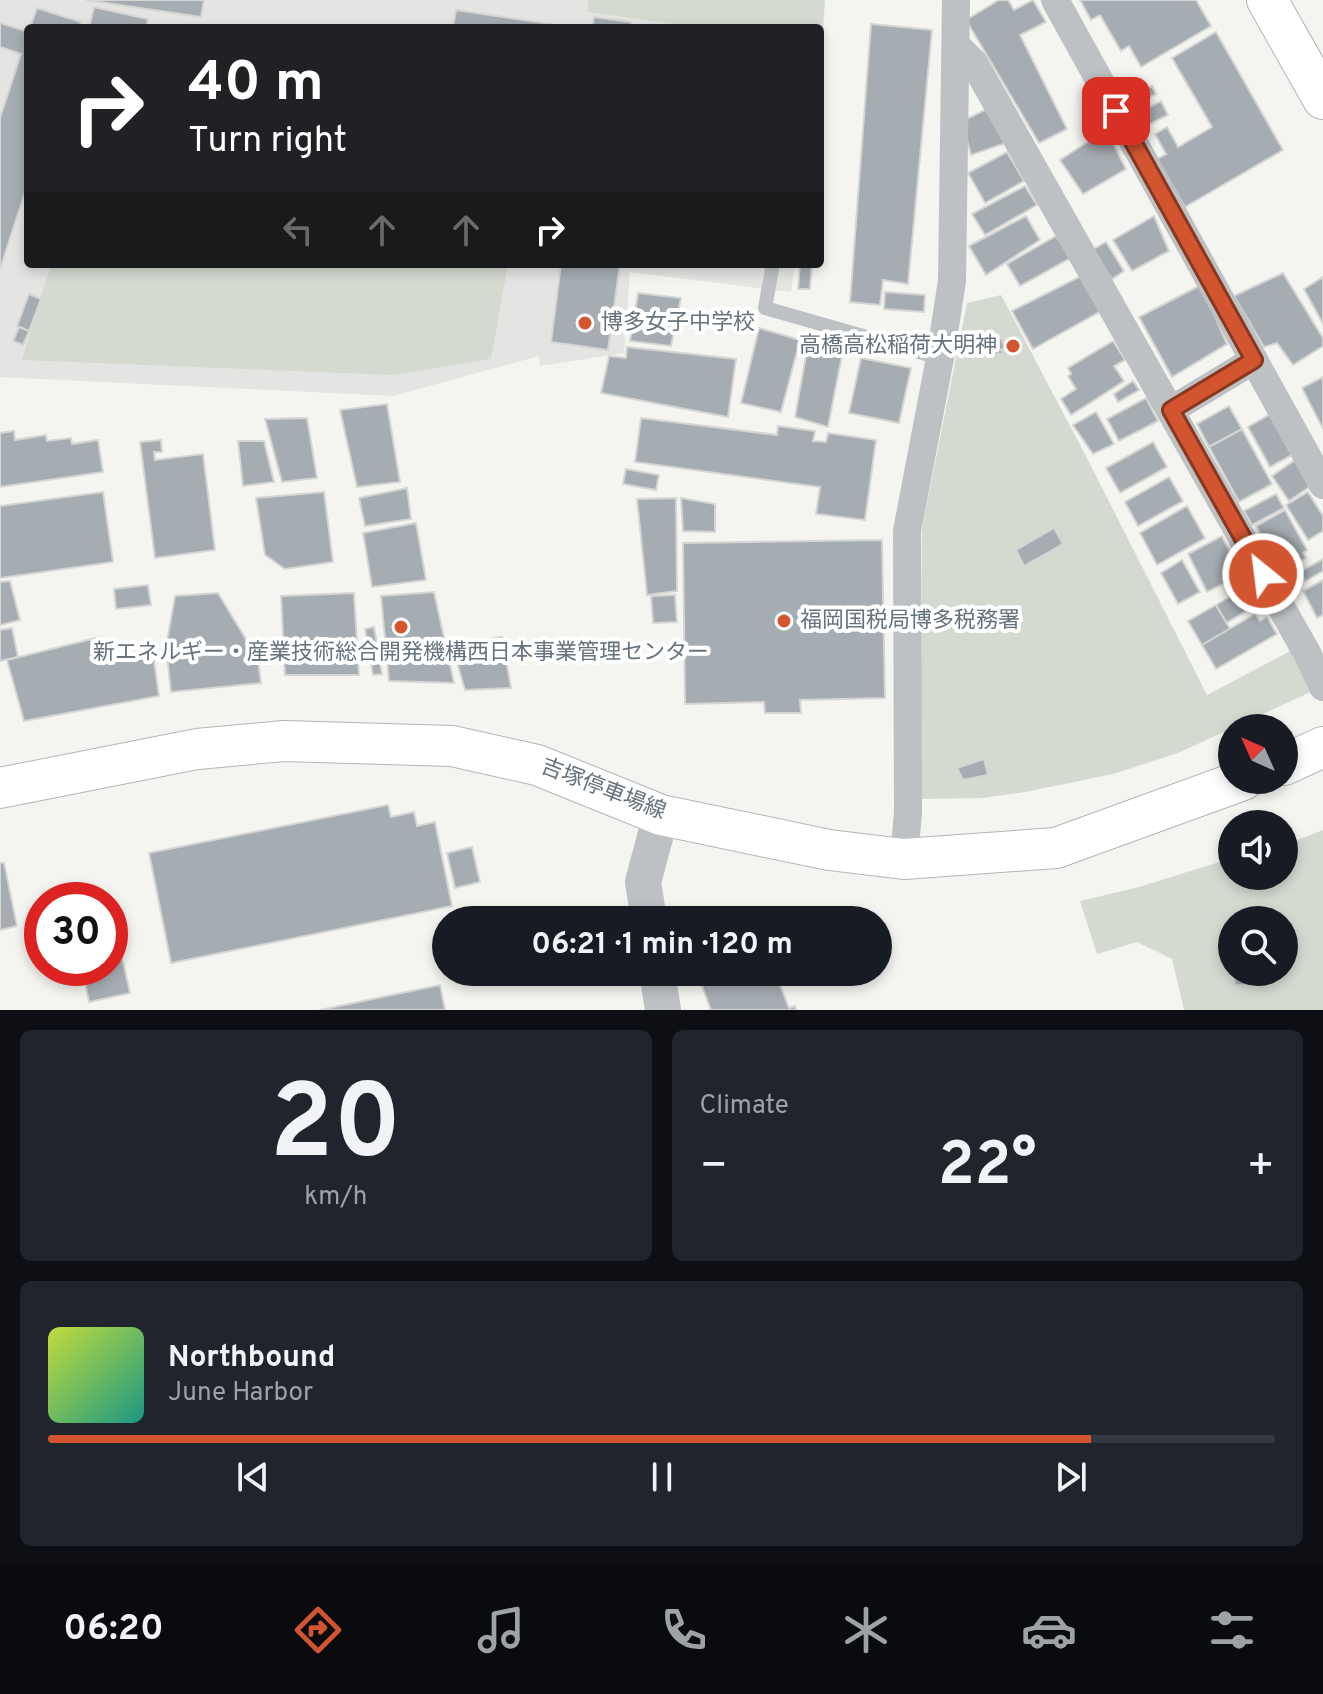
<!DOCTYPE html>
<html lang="en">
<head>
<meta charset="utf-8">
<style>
	:root { --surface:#171b24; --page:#20242c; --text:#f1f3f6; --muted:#9ea1a6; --line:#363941; --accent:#d35530 }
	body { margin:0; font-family:Overpass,"Noto Sans JP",sans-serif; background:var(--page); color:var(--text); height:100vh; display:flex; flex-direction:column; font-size:30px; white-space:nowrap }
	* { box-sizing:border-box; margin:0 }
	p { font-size:26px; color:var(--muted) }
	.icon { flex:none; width:44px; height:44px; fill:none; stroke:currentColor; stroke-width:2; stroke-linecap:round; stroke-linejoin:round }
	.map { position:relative; height:1010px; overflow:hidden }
	.panel { display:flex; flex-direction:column; gap:20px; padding:20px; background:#0d0f14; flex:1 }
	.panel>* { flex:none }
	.hud { position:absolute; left:24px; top:24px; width:800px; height:244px; border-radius:8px; box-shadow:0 4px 12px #0003; background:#202124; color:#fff; overflow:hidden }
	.needle { width:52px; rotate:315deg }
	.buttons { position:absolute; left:1218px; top:714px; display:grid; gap:16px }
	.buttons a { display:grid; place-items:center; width:80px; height:80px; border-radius:50%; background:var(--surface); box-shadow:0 4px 12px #0003; font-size:40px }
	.speed { position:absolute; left:24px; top:882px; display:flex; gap:16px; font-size:40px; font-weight:700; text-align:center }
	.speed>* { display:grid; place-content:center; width:104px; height:104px; border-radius:50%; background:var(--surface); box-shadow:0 4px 12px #0003; line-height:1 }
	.speed .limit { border:12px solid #d22; background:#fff; color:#111 }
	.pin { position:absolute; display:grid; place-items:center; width:68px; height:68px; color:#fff; margin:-34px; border-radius:16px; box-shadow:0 4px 12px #0006 }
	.me { position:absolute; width:88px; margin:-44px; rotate:331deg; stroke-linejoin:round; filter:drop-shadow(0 0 6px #0008) }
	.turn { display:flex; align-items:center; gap:28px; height:168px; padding:0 32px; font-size:36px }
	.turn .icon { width:104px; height:104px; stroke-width:2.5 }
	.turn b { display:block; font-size:56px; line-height:68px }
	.lanes { display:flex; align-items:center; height:76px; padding:0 32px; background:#0003; justify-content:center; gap:40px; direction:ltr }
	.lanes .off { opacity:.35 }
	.big { font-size:60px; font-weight:700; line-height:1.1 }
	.panel .card { flex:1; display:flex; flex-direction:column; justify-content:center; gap:12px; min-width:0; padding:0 28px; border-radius:12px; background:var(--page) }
	.panel .dial { align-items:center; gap:0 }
	.dial b { font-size:104px; line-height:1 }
	.song { display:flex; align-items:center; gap:24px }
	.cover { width:96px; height:96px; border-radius:12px; background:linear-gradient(135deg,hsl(70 70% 55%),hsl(170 70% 35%)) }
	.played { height:8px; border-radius:4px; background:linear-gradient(90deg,var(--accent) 85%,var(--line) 85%) }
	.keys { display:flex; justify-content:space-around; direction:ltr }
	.heat { display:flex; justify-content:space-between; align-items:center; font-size:44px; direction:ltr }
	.panel .tiles { flex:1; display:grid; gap:20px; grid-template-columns:1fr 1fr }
	.card:last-child { grid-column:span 2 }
	.trip { position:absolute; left:432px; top:906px; width:460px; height:80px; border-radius:40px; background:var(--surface); box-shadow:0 4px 12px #0003; font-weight:700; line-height:80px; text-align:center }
	.dock { display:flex; height:128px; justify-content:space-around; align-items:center; background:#090b0e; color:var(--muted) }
	.dock .icon { width:56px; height:56px }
	.dock .selected { color:var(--accent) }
	.dock b { font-size:36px; color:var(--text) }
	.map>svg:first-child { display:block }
	.built { fill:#e4e5e3 }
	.green { fill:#d5dad1; fill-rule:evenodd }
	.building { fill:#a6adb2; stroke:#d5d5d3; stroke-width:2 }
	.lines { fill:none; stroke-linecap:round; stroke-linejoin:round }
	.secondary-casing { stroke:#b2b6ba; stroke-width:42 }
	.service { stroke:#bdc1c4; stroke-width:14 }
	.minor { stroke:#bdc1c4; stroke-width:28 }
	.tertiary { stroke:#bdc1c4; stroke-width:36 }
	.secondary { stroke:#fff; stroke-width:40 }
	.route-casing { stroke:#89371f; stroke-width:20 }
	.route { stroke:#d35530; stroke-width:14 }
	.poi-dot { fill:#d35530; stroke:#fff; stroke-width:3 }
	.labels { text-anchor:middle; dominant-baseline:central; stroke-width:8; stroke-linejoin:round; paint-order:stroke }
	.poi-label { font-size:22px; fill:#65737e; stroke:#fff; text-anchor:start }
	.street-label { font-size:22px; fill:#65737e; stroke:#fff }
</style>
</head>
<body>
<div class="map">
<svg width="1323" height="1010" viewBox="0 0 1323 1010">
	<rect width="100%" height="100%" fill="#f4f4f0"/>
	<!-- built -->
	<polygon class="built" points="0,0 588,0 587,12 701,28 28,28 28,264 795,264 791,292 630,272 624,353 540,366 539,356 393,396 0,377"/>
	<!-- green -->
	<g class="green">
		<polygon points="588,0 825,0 822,45 820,45 820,28 701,28 587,12"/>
		<polygon points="51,264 508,264 491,359 392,375 22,360"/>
		<polygon points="1001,295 1089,462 1207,695 1294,649 1315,690 1178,753 1113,774 1025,792 982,798 920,799 922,528 967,303"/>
		<path d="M 1323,830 L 1323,1010 L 1184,1010 L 1172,959 L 1137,942 L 1097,954 L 1080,901 L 1139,887 L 1232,858 L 1232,876 L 1284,876 L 1284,845 ZM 1232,920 L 1284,920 L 1284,972 L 1232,972 Z"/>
	</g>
	<!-- building -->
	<g class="building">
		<polygon points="86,0 204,0 201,17"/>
		<polygon points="999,0 1008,0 1014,10 1033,0 1046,22 1020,35 1067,129 1039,143 966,20"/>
		<polygon points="1080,0 1196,0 1211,26 1141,67 1129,46 1121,51 1100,15 1091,20"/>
		<polygon points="94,7 148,19 146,28 89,28"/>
		<polygon points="37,8 81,22 79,28 30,28"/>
		<polygon points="456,10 551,24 550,28 453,28"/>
		<polygon points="594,17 631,22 630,28 592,28"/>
		<polygon points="0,23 28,32 28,183 0,269 0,118 21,54 0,47"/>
		<polygon points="871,24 932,30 908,284 883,280 880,305 850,302"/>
		<polygon points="1216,32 1283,150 1185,207 1157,159 1166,154 1155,134 1167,127 1178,147 1212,127 1172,58"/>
		<polygon points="1152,86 1156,94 1126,107 1123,99"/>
		<polygon points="1161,101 1168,115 1138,130 1131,117"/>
		<polygon points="987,109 1006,143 971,155 962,121"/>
		<polygon points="1106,130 1126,169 1083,194 1060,160"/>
		<polygon points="1007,152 1024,181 985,203 968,173"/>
		<polygon points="1025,186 1037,205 985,235 972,214"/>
		<polygon points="1026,216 1040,240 986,275 969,246"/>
		<polygon points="1154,216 1169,251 1132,271 1113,240"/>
		<polygon points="1056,236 1071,258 1020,286 1007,264"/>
		<polygon points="1106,242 1124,271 1112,279 1092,250"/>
		<polygon points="561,264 620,264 608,350 551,342"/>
		<polygon points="800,264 812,264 810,289 798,289"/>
		<polygon points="1283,273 1323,338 1323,346 1293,365 1277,343 1264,347 1234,296"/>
		<polygon points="1081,276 1101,311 1033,349 1012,311"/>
		<polygon points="1323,277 1323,324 1304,289"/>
		<polygon points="1201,285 1227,344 1172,377 1139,317"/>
		<polygon points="885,292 925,295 924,312 884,309"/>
		<polygon points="638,293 681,298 671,346 630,341"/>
		<polygon points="29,294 41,299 29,331 17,326"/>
		<polygon points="19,327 29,331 23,345 13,341"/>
		<polygon points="759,328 800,340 781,412 741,403"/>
		<polygon points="999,334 1005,347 1001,350 1004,353 992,355 985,341"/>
		<polygon points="1113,341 1125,360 1114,366 1124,381 1071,415 1061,399 1076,389 1068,376 1071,374 1068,368"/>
		<polygon points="808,344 844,345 828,427 795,417"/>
		<polygon points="627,347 736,359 728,417 601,393 609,356 626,358"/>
		<polygon points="861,358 911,368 899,423 849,413"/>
		<polygon points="1323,377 1323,429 1302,388"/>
		<polygon points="1133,381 1139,390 1118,402 1114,394"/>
		<polygon points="1146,398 1158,421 1119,441 1107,419"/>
		<polygon points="387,404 400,482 357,487 340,410"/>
		<polygon points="1229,406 1242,429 1209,447 1197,424"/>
		<polygon points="1096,412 1114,444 1093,454 1073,425"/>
		<polygon points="1272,413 1295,453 1270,467 1248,427"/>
		<polygon points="307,418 317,478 282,482 265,419"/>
		<polygon points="641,418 777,435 778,426 815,431 813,441 826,442 828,433 876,440 865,520 816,514 820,487 635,462"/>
		<polygon points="1242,429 1272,484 1239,502 1209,447"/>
		<polygon points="14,431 15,440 46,435 47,441 71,438 72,444 98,440 103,472 0,487 0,433"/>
		<polygon points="161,440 162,452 154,452 155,460 203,454 215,550 155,558 140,442"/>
		<polygon points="238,441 264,441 274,482 243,486"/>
		<polygon points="1153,442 1167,467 1120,493 1106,468"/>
		<polygon points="1298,458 1315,483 1289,501 1272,476"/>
		<polygon points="626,469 659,475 656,490 623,484"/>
		<polygon points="1169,477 1183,501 1138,526 1125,502"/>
		<polygon points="407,488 411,519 365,526 359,498"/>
		<polygon points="103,492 113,562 0,578 0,506"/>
		<polygon points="324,492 333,562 285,569 265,555 256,498"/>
		<polygon points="1308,492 1323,516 1323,531 1308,540 1286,505"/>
		<polygon points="1276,494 1284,508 1252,525 1244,511"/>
		<polygon points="676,498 677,591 647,595 637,499"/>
		<polygon points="681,498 715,504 715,532 683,531"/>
		<polygon points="1187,506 1205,538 1157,565 1140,533"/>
		<polygon points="1285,510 1307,550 1303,553 1306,558 1281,571 1256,526"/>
		<polygon points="416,523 426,580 372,587 363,533"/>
		<polygon points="1054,528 1063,544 1024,566 1016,550"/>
		<polygon points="1222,536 1241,575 1207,592 1188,554"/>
		<polygon points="882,540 885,698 800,700 801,713 765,713 764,702 685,704 683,543"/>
		<polygon points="1323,559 1323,571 1305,581 1300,572"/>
		<polygon points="1182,560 1200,592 1178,604 1161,573"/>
		<polygon points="1323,580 1323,615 1317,618 1303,591"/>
		<polygon points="10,581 20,620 0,625 0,582"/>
		<polygon points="148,585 151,605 116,609 114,589"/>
		<polygon points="1248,586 1258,604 1226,623 1216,605"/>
		<polygon points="434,592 454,683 389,681 381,596"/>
		<polygon points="218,593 258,659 261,683 171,692 166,647 175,596"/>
		<polygon points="354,593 359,675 285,675 281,596"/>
		<polygon points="675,595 677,622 653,623 651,596"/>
		<polygon points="1216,605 1230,629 1202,645 1188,621"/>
		<polygon points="1255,614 1260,621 1267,617 1277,634 1216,669 1202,645"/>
		<polygon points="374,627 382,674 373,675 365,629"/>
		<polygon points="12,628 18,657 0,661 0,630"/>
		<polygon points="100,637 106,659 153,653 159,696 24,721 7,660"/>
		<polygon points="502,637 511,688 465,690 452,645"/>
		<polygon points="984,759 988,775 963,780 957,768"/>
		<polygon points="388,805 391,817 414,812 417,826 435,822 452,906 171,963 149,853"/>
		<polygon points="472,847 480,882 455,888 447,853"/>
		<polygon points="0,863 4,863 17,926 0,930"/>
		<polygon points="110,903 130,993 89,1002 82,968 110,968"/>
		<polygon points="740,972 775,972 789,1008 795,1006 796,1010 711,1010 702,986"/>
		<polygon points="1236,972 1264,972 1264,986 1234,985"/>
		<polygon points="440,985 445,1010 320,1010"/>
	</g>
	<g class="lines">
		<!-- secondary casing -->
		<g class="secondary-casing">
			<g id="secondary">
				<polyline points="1267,0 1323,99"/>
				<polyline points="1284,765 1323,747"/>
				<polyline points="0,788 197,749 284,741 452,746 537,765 661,815 829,850 904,859 1056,848 1243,780"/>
			</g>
		</g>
		<!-- service -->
		<polyline class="service" points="773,264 765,308 940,358"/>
		<!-- minor -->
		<g class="minor">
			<polyline points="1055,0 1323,485"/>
			<polyline points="956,45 974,63 1307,653 1323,687"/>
			<polyline points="1171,410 1254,360"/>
			<polyline points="904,859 908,812 907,531 940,358 952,281 956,0"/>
		</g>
		<!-- tertiary -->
		<g class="tertiary">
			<polyline points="649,920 643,882 661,815"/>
			<polyline points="657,972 663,1010"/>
		</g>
		<!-- secondary -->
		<use href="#secondary" class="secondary"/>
	</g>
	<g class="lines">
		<!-- route casing -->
		<g class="route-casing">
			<polyline id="route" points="1116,111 1254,360 1171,410 1263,574"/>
		</g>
		<!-- route -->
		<use href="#route" class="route"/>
	</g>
	<!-- markers -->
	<g class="poi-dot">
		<circle cx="585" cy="323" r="8"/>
		<circle cx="1013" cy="346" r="8"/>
		<circle cx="784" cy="621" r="8"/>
		<circle cx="401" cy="627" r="8"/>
	</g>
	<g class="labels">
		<!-- poi labels -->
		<g class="poi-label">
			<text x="601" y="323">博多女子中学校</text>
			<text x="997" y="346" text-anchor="end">高橋高松稲荷大明神</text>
			<text x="800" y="621">福岡国税局博多税務署</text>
			<text x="401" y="653" text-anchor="middle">新エネルギー・産業技術総合開発機構西日本事業管理センター</text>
		</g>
		<!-- street labels -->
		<g class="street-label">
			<text transform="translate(603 790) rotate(21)">吉塚停車場線</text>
		</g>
	</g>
</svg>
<div class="buttons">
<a><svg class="needle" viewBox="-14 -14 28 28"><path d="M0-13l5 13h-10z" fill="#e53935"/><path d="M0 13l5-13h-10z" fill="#9ea1a6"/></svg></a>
<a><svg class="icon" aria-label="sound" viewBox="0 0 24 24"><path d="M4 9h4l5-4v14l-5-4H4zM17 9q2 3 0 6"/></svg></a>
<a><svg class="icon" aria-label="search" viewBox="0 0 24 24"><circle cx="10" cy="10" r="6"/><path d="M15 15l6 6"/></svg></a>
</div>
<div class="speed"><div class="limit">30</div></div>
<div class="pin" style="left:1116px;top:111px;background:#d93025"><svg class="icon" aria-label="arrive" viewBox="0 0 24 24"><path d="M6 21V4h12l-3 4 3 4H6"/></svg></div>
<svg class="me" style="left:1263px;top:574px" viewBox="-20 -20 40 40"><circle r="17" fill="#d35530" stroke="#fff" stroke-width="3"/><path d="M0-11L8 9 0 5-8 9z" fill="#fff"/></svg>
<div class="trip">06:21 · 1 min · 120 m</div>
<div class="hud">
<div class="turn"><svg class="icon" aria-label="right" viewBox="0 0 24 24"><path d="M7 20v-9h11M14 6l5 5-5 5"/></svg><div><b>40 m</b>Turn right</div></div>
<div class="lanes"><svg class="icon off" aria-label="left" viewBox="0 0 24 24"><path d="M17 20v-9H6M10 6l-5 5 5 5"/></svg><svg class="icon off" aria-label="ahead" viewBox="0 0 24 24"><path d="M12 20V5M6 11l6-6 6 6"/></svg><svg class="icon off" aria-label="ahead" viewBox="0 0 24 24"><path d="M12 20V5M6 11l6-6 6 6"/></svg><svg class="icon" aria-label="right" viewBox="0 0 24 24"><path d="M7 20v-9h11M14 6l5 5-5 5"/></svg></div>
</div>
</div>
<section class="panel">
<div class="tiles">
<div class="card dial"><b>20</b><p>km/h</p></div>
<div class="card"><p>Climate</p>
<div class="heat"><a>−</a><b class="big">22°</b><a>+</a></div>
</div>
<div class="card">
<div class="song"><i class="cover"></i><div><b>Northbound</b><p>June Harbor</p></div></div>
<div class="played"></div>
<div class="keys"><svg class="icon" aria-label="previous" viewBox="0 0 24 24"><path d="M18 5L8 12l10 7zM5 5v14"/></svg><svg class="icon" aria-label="pause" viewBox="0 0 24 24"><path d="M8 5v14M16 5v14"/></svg><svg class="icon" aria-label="next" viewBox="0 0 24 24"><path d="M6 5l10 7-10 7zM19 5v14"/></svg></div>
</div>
</div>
</section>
<nav class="dock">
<b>06:20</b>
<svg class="icon selected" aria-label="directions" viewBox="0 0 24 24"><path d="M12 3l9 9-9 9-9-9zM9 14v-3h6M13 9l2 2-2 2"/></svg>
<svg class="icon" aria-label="music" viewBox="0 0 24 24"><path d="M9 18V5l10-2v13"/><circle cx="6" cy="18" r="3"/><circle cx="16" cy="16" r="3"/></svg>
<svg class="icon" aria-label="phone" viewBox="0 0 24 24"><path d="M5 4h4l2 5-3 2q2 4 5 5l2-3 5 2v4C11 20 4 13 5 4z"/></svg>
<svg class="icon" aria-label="climate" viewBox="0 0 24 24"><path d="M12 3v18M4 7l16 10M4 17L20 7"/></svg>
<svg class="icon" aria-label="car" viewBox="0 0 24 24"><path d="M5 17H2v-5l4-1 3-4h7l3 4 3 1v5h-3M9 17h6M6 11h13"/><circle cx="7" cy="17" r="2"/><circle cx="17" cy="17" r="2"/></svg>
<svg class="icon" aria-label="filters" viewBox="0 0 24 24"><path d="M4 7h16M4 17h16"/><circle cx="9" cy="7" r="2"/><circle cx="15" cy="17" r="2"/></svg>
</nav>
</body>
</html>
